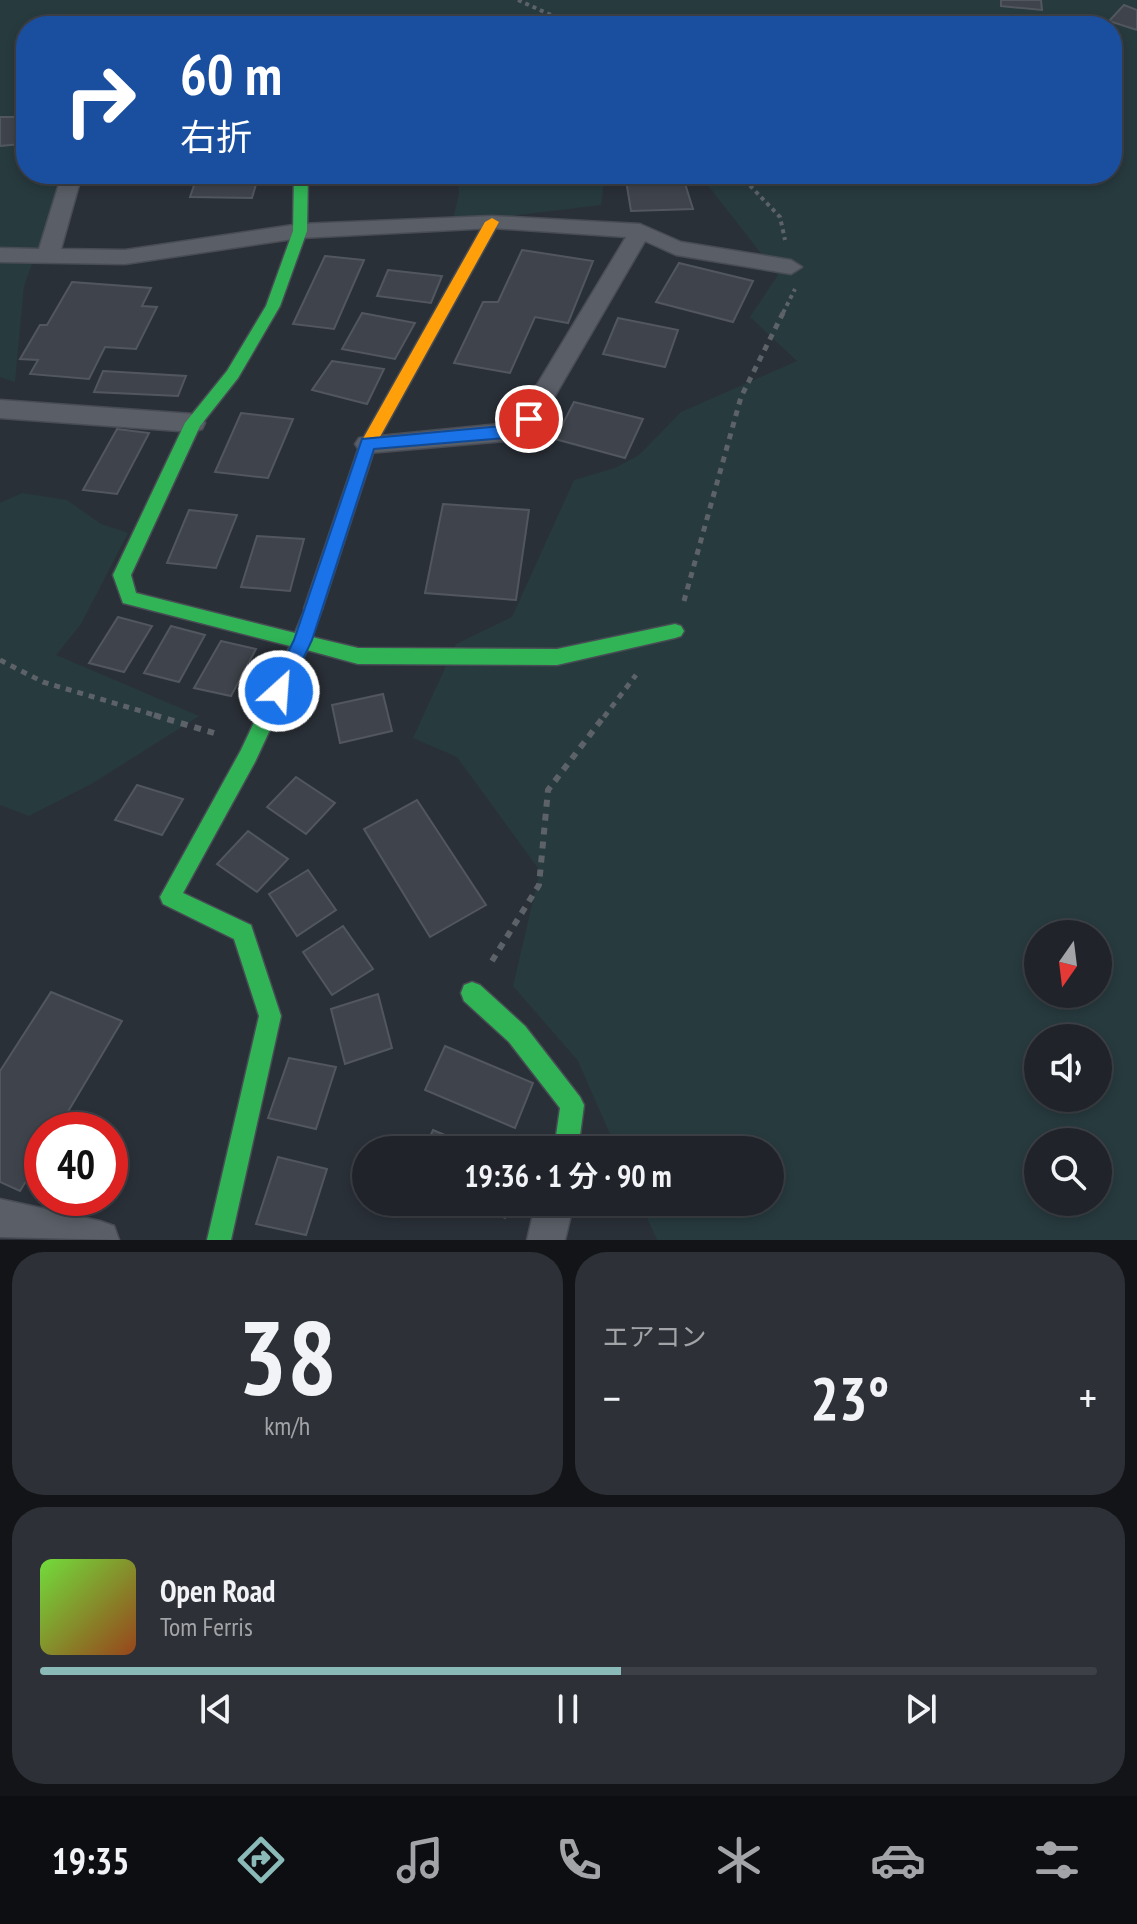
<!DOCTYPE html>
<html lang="ja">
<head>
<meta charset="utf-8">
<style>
	:root { --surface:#20242a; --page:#2d3036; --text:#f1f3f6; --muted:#a2a4a8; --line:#3d4147; --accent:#8bbbb9 }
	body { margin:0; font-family:"PT Sans Narrow","Noto Sans JP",sans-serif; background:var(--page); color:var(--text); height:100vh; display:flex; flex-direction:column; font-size:30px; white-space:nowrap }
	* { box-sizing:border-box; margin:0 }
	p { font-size:26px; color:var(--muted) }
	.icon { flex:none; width:44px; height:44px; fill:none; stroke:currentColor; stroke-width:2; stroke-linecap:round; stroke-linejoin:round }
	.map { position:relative; height:1240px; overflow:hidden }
	.side { display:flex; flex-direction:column; gap:12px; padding:12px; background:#121417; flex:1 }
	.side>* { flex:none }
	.guide { position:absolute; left:16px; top:16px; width:1106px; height:168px; border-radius:32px; box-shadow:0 4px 12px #0003,0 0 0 2px var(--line); background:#1a4fa0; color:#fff; overflow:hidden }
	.needle { width:52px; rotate:194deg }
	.buttons { position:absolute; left:1024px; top:920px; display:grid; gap:16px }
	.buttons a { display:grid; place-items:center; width:88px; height:88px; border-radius:50%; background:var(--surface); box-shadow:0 4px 12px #0003,0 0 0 2px var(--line); font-size:40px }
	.speed { position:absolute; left:24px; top:1112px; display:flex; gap:16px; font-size:40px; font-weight:700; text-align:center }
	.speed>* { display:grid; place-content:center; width:104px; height:104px; border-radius:50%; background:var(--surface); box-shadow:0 4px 12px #0003,0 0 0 2px var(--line); line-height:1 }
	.speed .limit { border:12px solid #d22; background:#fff; color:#111 }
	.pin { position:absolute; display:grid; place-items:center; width:68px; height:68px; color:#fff; margin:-34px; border:4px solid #fff; border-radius:50%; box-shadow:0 2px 8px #0007 }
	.me { position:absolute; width:88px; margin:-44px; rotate:26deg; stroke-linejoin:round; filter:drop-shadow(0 0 6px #0008) }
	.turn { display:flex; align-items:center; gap:28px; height:168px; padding:0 32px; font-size:36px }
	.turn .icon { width:104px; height:104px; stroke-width:2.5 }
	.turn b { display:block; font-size:56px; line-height:68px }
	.big { font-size:60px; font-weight:600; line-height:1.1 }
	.side .card { flex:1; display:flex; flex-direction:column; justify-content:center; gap:12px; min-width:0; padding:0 28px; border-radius:32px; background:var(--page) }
	.side .dial { align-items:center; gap:0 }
	.dial b { font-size:104px; line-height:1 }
	.song { display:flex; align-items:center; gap:24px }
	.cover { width:96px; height:96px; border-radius:12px; background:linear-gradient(135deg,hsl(100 70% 55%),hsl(20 70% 35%)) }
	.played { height:8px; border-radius:4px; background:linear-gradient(90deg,var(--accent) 55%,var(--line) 55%) }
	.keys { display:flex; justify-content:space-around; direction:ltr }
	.heat { display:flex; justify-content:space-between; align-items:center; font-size:44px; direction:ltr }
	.side .tiles { flex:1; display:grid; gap:12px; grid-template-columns:1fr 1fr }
	.card:last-child { grid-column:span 2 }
	.trip { position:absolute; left:352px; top:1136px; width:432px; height:80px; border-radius:40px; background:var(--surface); box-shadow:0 4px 12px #0003,0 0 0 2px var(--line); font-weight:600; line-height:80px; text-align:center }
	.tab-bar { display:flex; height:128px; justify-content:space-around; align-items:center; background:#0d0e11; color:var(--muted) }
	.tab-bar .icon { width:56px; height:56px }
	.tab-bar .selected { color:var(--accent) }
	.tab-bar b { font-size:36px; color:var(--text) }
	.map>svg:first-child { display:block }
	.green { fill:#273a3e; fill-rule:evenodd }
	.building { fill:#3f444c; stroke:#52575f; stroke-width:2 }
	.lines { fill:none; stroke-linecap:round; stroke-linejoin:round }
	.street-casing { stroke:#484c55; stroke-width:3 }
	.fast-casing { stroke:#484c55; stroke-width:3 }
	.slow-casing { stroke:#484c55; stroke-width:3 }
	.path-far2 { stroke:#5c6268; stroke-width:4; stroke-dasharray:4 4; stroke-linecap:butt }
	.path-far1 { stroke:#5c6268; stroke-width:5; stroke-dasharray:6 6; stroke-linecap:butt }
	.path { stroke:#5c6268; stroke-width:6; stroke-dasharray:7 7; stroke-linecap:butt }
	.street { fill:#5a5e66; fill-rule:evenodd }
	.fast { fill:#30b455; fill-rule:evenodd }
	.slow { fill:#ff9f0a; fill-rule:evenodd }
	.route { fill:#1a73e8; stroke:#114b97; stroke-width:2 }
</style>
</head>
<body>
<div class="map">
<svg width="1137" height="1240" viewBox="0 0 1137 1240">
	<rect width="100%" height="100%" fill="#2a3038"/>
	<!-- green -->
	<g class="green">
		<path d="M 0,0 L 1137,0 L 1137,1240 L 657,1240 L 640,1202 L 770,1202 L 770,1150 L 617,1150 L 578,1061 L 513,986 L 540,871 L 457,757 L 413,738 L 456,644 L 512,617 L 574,480 L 615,468 L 639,455 L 681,412 L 797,361 L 750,317 L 778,275 L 699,174 L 1112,174 L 1112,26 L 26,26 L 26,174 L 65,174 L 24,286 L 15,382 L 0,377 ZM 1038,934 L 1098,934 L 1098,994 L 1038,994 ZM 1038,1038 L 1098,1038 L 1098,1098 L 1038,1098 ZM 1038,1142 L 1098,1142 L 1098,1202 L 1038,1202 Z"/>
		<polygon points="458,174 605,174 601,205 452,223 459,194"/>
		<polygon points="22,493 67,500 101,524 128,533 81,624 56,655 199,716 93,783 29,816 0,805 0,503"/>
	</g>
	<!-- building -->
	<g class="building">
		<polygon points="1001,0 1041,0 1042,10 1001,6"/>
		<polygon points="1124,5 1137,10 1137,30 1109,21"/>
		<polygon points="26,48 26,85 18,49"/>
		<polygon points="0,117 26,117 21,144 0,146"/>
		<polygon points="198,174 259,174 252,198 190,197"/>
		<polygon points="625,174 682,174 693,209 631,211"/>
		<polygon points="522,250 593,261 568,323 535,317 510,373 454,363 483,302 498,302"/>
		<polygon points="325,256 364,260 334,329 293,324"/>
		<polygon points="679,263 753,281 733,322 656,302"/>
		<polygon points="388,270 442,276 431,303 377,296"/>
		<polygon points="72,282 151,288 142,306 157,307 136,349 105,347 89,379 30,374 38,360 20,359 40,325 47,325"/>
		<polygon points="362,313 415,323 395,359 342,349"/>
		<polygon points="618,318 678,330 665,367 603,354"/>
		<polygon points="332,361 384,369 367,404 312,390"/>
		<polygon points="103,371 186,376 178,396 94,392"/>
		<polygon points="574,402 643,419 625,458 555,439"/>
		<polygon points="241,413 293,419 268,478 215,472"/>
		<polygon points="117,429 149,433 117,494 83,490"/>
		<polygon points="443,504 529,510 516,600 425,593"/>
		<polygon points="189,510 237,515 216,568 167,563"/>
		<polygon points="257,536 304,539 290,591 241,587"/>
		<polygon points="118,617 152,626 124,672 89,663"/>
		<polygon points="171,626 205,635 179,682 144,673"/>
		<polygon points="221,641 256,649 231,696 194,688"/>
		<polygon points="383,694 392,731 340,743 332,705"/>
		<polygon points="296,777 335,803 306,834 267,807"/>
		<polygon points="137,785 183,799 162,835 115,820"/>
		<polygon points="417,800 486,905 430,937 364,829"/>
		<polygon points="248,831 288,859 257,892 217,864"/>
		<polygon points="308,870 336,910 297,936 269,894"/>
		<polygon points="343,926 373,969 332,995 303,952"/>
		<polygon points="51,992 122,1021 57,1130 42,1130 42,1155 20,1191 0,1182 0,1071"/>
		<polygon points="378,994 392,1048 345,1064 331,1009"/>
		<polygon points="445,1046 533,1083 515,1128 425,1090"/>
		<polygon points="289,1058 336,1067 316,1129 268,1118"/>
		<polygon points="433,1130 480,1150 424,1150"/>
		<polygon points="278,1157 327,1169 306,1235 256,1224"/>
		<polygon points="468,1202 512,1202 505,1218"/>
	</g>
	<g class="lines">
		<!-- street casing -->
		<g class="street-casing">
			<g id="street">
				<polygon points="62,174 82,174 61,249 125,250 300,224 492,216 640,224 681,242 791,260 802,267 791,274 676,255 645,241 538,425 505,441 368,453 359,450 355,444 359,438 500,424 520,413 626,237 492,228 300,238 125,264 0,262 0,248 39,249"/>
				<polygon points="0,400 193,414 202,417 205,423 202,429 193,432 0,418"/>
				<polygon points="0,1199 100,1221 114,1226 119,1240 0,1237"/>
				<polygon points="536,1202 574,1202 565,1240 527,1240"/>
			</g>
		</g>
		<!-- fast casing -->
		<g class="fast-casing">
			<g id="fast">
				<polygon points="294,174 308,174 307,231 280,306 238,378 200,426 131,575 136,593 295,633 307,604 319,604 322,609 312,637 358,648 557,649 675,624 681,626 684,631 681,636 675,638 557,665 358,664 307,650 255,762 183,893 251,925 281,1016 231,1240 207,1240 259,1016 234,939 163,904 160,897 241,750 290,646 123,603 113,575 185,423 227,371 266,306 293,231"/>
				<polygon points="472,982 480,985 525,1026 580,1097 584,1105 578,1150 554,1150 560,1108 509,1042 464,1001 461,993 464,985"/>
			</g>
		</g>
		<!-- slow casing -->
		<g class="slow-casing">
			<polygon id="slow" points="492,218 499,222 376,444 322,609 319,614 307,614 304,609 360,444 485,222"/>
		</g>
		<!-- path-far2 -->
		<g class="path-far2">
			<polyline points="518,0 575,26"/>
			<polyline points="739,174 780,217 785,240"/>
			<polyline points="783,313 795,289"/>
		</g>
		<!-- path-far1 -->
		<g class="path-far1">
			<polyline points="684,601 741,397 784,311"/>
			<polyline points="0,660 43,682 161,717"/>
			<polyline points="604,717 636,675"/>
		</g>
		<!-- path -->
		<g class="path">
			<polyline points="154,715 214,733"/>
			<polyline points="492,961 539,885 548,790 605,715"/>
		</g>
		<!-- street -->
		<use href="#street" class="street"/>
		<!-- fast -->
		<use href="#fast" class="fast"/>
		<!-- slow -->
		<use href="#slow" class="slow"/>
	</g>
	<!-- route -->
	<polygon class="route" points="529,413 537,419 535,423 505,438 374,449 312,640 285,697 272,697 269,691 294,640 362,439 502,426"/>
</svg>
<div class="buttons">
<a><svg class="needle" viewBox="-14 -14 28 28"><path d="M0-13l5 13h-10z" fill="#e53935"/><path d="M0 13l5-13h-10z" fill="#a2a4a8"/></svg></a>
<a><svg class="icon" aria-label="sound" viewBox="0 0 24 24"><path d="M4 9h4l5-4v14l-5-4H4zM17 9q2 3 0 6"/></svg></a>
<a><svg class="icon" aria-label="search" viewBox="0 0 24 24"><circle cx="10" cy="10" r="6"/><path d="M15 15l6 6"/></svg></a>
</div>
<div class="speed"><div class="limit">40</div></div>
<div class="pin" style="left:529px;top:419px;background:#d93025"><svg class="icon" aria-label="arrive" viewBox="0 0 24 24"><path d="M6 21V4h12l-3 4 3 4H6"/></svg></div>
<svg class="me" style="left:279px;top:691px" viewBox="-20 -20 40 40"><circle r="17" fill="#1a73e8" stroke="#fff" stroke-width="3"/><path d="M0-11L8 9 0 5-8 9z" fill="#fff"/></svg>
<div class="trip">19:36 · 1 分 · 90 m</div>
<div class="guide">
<div class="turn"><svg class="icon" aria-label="right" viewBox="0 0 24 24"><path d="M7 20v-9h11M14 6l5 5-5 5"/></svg><div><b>60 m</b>右折</div></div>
</div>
</div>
<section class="side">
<div class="tiles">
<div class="card dial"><b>38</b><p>km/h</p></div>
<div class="card"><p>エアコン</p>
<div class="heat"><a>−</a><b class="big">23°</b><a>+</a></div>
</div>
<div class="card">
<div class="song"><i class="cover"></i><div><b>Open Road</b><p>Tom Ferris</p></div></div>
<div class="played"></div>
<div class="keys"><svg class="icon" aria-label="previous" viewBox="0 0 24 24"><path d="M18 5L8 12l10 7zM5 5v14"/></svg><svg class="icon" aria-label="pause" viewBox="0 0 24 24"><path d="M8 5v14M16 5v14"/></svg><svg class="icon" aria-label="next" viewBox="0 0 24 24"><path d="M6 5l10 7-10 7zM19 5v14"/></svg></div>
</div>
</div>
</section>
<nav class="tab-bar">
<b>19:35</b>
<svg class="icon selected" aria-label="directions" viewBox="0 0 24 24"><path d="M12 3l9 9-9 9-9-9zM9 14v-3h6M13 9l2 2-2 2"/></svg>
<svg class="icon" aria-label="music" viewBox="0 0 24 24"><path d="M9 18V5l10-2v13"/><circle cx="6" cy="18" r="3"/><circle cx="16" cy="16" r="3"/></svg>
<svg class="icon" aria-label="phone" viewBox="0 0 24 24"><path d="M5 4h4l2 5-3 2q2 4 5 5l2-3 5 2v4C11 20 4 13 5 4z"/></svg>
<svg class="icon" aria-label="climate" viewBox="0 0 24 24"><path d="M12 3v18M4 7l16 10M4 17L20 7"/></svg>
<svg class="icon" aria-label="car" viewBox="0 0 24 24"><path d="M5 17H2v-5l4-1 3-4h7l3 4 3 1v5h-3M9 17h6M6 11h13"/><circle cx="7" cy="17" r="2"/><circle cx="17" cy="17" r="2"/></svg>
<svg class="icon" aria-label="filters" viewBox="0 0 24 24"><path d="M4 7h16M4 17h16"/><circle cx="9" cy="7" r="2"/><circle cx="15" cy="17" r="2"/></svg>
</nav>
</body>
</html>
